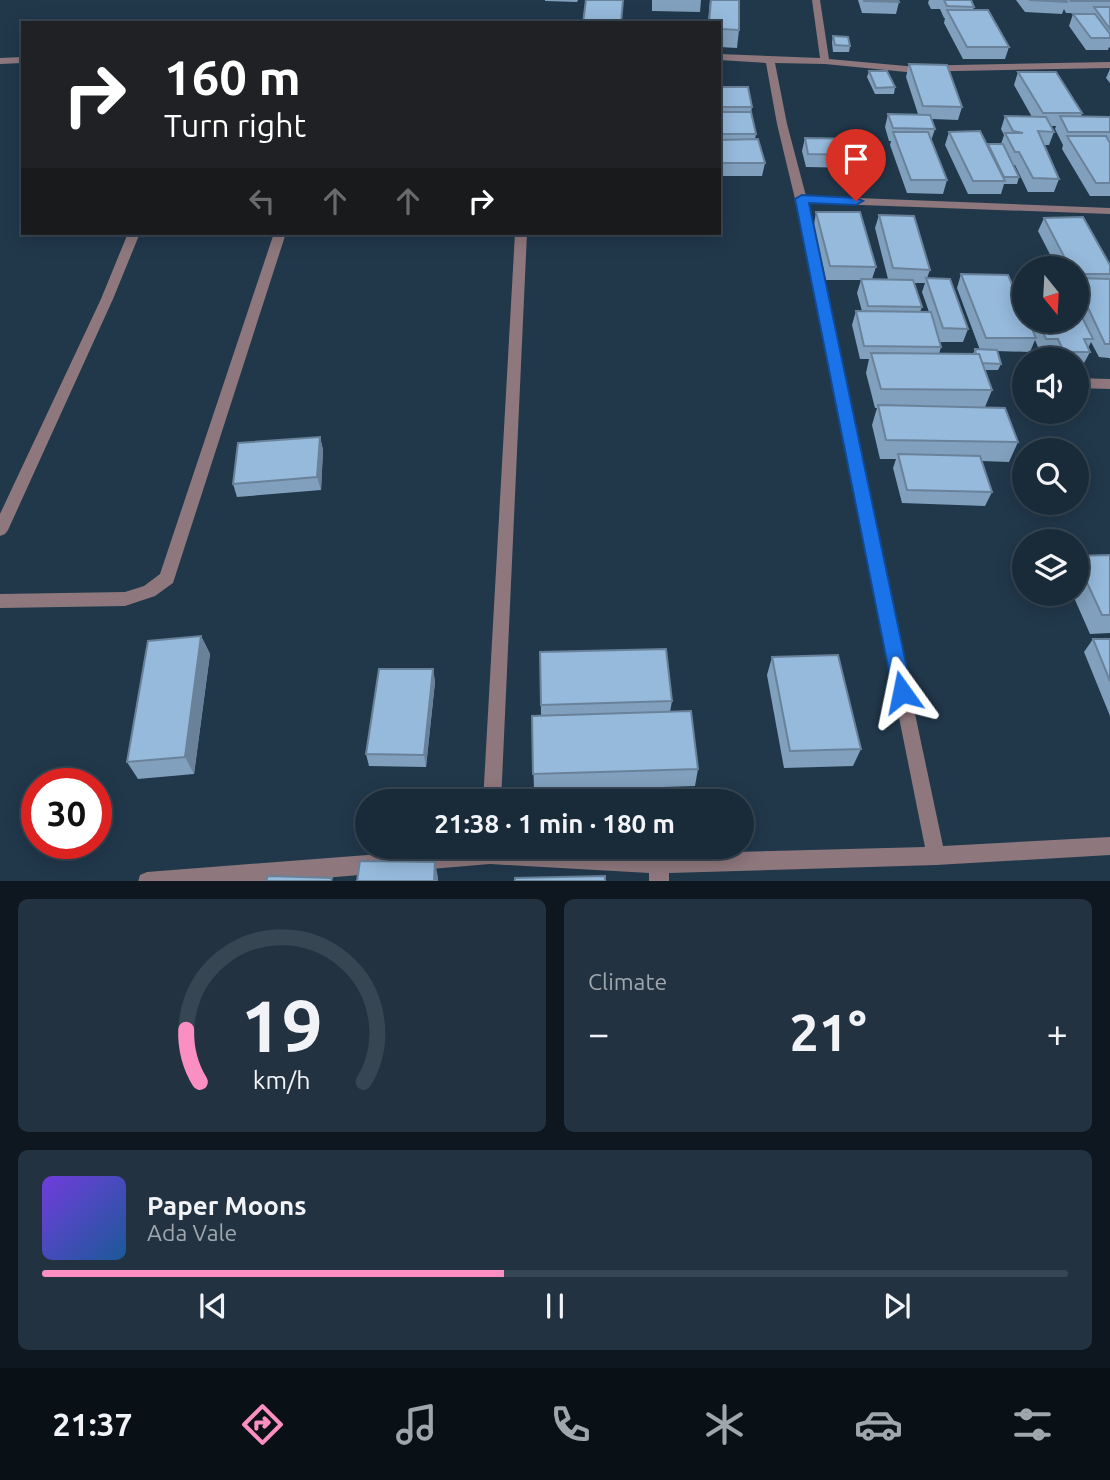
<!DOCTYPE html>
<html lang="en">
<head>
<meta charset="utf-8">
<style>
	:root { --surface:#192a38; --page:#223240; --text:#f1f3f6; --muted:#9fa7ae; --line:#374653; --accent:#fc8fc2 }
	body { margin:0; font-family:Ubuntu,sans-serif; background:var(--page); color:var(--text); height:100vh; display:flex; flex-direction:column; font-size:26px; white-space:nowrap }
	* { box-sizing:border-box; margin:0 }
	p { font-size:23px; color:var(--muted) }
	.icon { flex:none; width:38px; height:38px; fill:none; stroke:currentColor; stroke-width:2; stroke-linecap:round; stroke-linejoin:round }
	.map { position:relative; height:881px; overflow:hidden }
	.side { display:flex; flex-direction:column; gap:18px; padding:18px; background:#0e171f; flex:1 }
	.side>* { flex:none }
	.hud { position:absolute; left:21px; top:21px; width:700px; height:214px; border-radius:0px; box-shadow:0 4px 18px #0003,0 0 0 2px var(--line); background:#202124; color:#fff; overflow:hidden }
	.needle { width:46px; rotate:162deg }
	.buttons { position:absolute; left:1012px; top:256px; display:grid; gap:14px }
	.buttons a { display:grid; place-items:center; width:77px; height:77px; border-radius:50%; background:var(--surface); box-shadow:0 4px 18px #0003,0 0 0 2px var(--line); font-size:35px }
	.speed { position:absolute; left:21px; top:768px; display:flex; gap:14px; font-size:35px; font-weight:700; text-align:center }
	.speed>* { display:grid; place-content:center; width:91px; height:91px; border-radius:50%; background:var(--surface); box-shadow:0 4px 18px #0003,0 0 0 2px var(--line); line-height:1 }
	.speed .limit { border:10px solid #d22; background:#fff; color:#111 }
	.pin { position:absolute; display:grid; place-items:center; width:60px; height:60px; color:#fff; margin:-72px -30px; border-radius:50% 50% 50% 0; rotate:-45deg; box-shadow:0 0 7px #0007 }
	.pin .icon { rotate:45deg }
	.me { position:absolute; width:77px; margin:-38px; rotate:348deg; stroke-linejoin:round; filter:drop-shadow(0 0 5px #0008) }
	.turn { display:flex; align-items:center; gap:24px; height:147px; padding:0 28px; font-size:32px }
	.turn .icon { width:91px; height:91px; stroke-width:2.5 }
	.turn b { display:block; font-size:49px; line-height:60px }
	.lanes { display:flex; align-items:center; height:66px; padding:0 28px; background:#0003; justify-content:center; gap:35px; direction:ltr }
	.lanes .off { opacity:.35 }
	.big { font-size:52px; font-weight:700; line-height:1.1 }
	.side .widget { flex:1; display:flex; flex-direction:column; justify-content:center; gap:10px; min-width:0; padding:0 24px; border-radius:10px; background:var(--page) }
	.side .dial { align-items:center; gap:0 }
	.dial svg { height:182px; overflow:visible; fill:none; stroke:var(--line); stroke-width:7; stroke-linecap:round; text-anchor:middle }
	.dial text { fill:var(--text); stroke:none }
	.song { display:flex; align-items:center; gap:21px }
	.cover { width:84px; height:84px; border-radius:10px; background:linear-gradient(135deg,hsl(260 70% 55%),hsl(210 70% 35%)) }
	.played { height:7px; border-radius:4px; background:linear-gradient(90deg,var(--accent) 45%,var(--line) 45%) }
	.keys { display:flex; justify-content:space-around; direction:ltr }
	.heat { display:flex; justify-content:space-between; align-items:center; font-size:38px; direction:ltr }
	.side .tiles { flex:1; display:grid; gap:18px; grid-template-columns:1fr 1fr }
	.widget:last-child { grid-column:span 2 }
	.trip { position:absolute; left:355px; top:789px; width:399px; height:70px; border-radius:35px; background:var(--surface); box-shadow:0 4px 18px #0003,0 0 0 2px var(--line); font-weight:700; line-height:70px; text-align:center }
	.tab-bar { display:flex; height:112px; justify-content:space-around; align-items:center; background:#0a1116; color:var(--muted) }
	.tab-bar .icon { width:49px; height:49px }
	.tab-bar .current { color:var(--accent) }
	.tab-bar b { font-size:32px; color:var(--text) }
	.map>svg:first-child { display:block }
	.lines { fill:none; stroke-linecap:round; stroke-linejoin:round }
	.street { fill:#8e787d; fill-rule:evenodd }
	.wall { fill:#81a0bd; fill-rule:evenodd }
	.shaded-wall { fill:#69829a }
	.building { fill:#96badc; stroke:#69829a; stroke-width:2 }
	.route { fill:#1a73e8; stroke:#114b97; stroke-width:2 }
</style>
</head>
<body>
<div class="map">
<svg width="1110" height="882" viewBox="0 0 1110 882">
	<rect width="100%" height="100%" fill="#21384b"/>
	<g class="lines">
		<!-- street -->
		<g class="street">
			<polygon points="812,0 820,0 829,59 906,66 1110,62 1110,68 906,72 825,64 775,63 787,124 806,196 1110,208 1110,214 807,203 943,846 1110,837 1110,855 936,865 669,873 669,882 649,882 649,873 490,864 276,882 138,882 140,875 147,872 471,847 518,847 659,854 925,847 795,199 777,124 766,63 719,60 719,54 820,58"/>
			<polygon points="23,57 23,63 0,64 0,58"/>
			<polygon points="128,233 140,233 113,299 8,530 5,534 0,536 0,514 101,299"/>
			<polygon points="274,233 286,233 173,583 155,596 125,606 0,608 0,594 125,592 144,586 160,574"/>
			<polygon points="515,233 527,233 501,802 483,802"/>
			<polygon points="1024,377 1024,387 1017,385 1015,382 1017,379"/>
			<polygon points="1076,378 1110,379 1110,389 1076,388"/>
		</g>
	</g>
	<!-- wall -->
	<g class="wall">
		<polygon points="545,0 578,0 577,2 545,1"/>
		<polygon points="652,0 701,0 700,12 652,11"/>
		<polygon points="710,0 739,0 739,30 737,48 719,47 719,23 708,23"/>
		<polygon points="858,0 898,0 899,2 896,14 862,13"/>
		<polygon points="929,0 971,0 974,7 973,10 1009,47 1005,59 963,59 944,23 945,18 944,18 940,9 931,9 928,3"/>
		<polygon points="1016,0 1110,0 1110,48 1109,47 1108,50 1086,50 1069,26 1073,14 1092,13 1066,13 1064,9 1062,14 1025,12"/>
		<polygon points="833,36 850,46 849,52 833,52 832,42"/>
		<polygon points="909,64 962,107 958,120 932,119 935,129 931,141 947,180 943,194 907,193 890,145 891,141 889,141 885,127 888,114 918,114 906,77"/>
		<polygon points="1110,69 1110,83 1106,78"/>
		<polygon points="869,71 895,87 894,94 875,94 867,77"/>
		<polygon points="1018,72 1082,113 1081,117 1110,117 1110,196 1090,196 1062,149 1063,145 1055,129 1056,126 1051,126 1054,132 1049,145 1044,145 1059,179 1054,192 1028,192 1015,165 1013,165 1019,177 1017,184 1004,184 1001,194 968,194 945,145 949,132 988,146 988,144 1001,144 1004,135 1001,129 1005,116 1032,117 1014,85"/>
		<polygon points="719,87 752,107 751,113 756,134 755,139 765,163 762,176 719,176"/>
		<polygon points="805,138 864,155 861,168 806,167 802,151"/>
		<path d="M 816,212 L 876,267 L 872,279 L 888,279 L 875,228 L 879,215 L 930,270 L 927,278 L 968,329 L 963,342 L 940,342 L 941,347 L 939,354 L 973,354 L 975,349 L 980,350 L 957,288 L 961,274 L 1015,291 L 1020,279 L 1024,279 L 1024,320 L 1076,320 L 1076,268 L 1057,268 L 1038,231 L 1044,218 L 1110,265 L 1110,359 L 1109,358 L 1099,357 L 1091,342 L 1088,348 L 1090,352 L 1083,365 L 1076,365 L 1076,359 L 1055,359 L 1052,353 L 1040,352 L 1035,340 L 1030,352 L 997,351 L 1001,364 L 998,370 L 985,370 L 992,390 L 985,407 L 1018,442 L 1009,462 L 982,461 L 992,492 L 985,506 L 902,503 L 893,468 L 896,459 L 880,459 L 872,425 L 877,408 L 875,408 L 866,373 L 869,359 L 860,359 L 852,325 L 856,311 L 862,311 L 857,293 L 861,280 L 826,280 L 814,225 ZM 914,283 L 925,283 L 922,292 L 929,312 L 920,312 L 922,307 Z"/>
		<polygon points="320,437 323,450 321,490 237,497 233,484"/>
		<polygon points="1110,555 1110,633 1090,634 1072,593 1076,593 1076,556"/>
		<polygon points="201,636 210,654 194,774 138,779 127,762"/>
		<polygon points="1093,639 1110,639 1110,716 1084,652"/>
		<polygon points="540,652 672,701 670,712 698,769 695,786 534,791 532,716 541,715"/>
		<polygon points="772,657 861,749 853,766 784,768 767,675"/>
		<polygon points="433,669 435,682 426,767 369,766 366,754"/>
	</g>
	<!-- shaded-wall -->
	<g class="shaded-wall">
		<polygon points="320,437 323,450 321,490 317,477"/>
		<polygon points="201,636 210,654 194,774 185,757"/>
		<polygon points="433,669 435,682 426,767 424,755"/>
		<polygon points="435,862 438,877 438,881 434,881"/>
	</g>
	<!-- building -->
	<g class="building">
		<polygon points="586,0 623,0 621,23 583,23"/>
		<polygon points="711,0 739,0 739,30 719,29 719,23 709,23"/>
		<polygon points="864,0 898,0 899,2 864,1"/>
		<polygon points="944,0 971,0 974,7 947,6"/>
		<polygon points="1029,0 1066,0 1067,2"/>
		<polygon points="1070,0 1110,0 1110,1 1071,1"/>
		<polygon points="1094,7 1110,7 1110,29"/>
		<polygon points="947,10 988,10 1009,47 967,47"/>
		<polygon points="1073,14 1095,14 1110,34 1110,38 1091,38"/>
		<polygon points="833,36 848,37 850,46 835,45"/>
		<polygon points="909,64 947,65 962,107 923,106"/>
		<polygon points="869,71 887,71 895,87 876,88"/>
		<polygon points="1018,72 1056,72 1082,113 1043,113"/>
		<polygon points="719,87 748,87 752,107 719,107"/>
		<polygon points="719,112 751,112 756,134 719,134"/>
		<polygon points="888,114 930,115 935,129 893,128"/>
		<polygon points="1005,116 1046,117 1054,132 1038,131 1059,179 1033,178 1019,152 1015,152 1005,133 1023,133 1013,131"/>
		<polygon points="1060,116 1110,117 1110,132 1068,132"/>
		<polygon points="980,131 1005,181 973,181 949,132"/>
		<polygon points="893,132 928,132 947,180 911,180"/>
		<polygon points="1067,136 1106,136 1110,143 1110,183 1096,183"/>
		<polygon points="805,138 860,139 864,155 808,154"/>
		<polygon points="758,139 765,163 719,163 719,140"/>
		<polygon points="988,144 1003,144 1019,177 1004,177"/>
		<polygon points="816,212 860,212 876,267 830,266"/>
		<polygon points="879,215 914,216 930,270 893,268"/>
		<polygon points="1083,217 1110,265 1110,274 1076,274 1076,268 1070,268 1044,218"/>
		<polygon points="961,274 1008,275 1024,311 1024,320 1028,320 1036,338 986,338"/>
		<polygon points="926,278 950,279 968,329 943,328"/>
		<polygon points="1076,278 1110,279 1110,344 1105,344 1076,282"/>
		<polygon points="861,279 913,280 922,307 868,306"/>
		<polygon points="1020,279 1024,279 1024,288"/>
		<polygon points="1076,305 1093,339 1084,339 1090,352 1064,352 1058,339 1046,339 1038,320 1076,320"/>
		<polygon points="856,311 931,312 941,347 864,346"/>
		<polygon points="975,349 997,350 1001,364 982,363 979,354 976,354"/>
		<polygon points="871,353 979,354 992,390 881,389"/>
		<polygon points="878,405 1005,408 1018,442 886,440"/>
		<polygon points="320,437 317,477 233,484 238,443"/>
		<polygon points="898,454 980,456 992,492 907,490"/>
		<polygon points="1110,555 1110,615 1102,615 1076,559 1076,556"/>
		<polygon points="201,636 185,757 127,762 148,641"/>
		<polygon points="1093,639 1110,639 1110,681"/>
		<polygon points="666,649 672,701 541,705 540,652"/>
		<polygon points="838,655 861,749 790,751 772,657"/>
		<polygon points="379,669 433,669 424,755 366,754"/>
		<polygon points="691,711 698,769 533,774 532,716"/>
		<polygon points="360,861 435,862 434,881 357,881"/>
		<polygon points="268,876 332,878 331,881 266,881"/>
		<polygon points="605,876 605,881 515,881 515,878"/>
	</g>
	<!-- route -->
	<polygon class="route" points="802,195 856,198 863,201 856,205 809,203 912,692 909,698 902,700 896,698 893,692 795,199"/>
</svg>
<div class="buttons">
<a><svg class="needle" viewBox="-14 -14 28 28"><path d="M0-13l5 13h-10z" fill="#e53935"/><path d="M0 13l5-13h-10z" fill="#9fa7ae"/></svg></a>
<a><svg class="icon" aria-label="sound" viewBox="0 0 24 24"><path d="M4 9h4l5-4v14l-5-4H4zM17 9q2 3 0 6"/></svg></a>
<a><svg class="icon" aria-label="search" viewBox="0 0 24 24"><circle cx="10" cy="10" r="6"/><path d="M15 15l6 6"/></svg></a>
<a><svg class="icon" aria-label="layers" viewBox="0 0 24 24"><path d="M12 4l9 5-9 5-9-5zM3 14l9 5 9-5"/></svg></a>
</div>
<div class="speed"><div class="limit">30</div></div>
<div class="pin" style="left:856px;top:201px;background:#d93025"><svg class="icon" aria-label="arrive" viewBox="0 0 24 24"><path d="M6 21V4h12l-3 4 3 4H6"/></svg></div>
<svg class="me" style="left:902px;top:692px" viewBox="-20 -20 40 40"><path d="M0-17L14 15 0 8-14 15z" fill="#1a73e8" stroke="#fff" stroke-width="4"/></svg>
<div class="trip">21:38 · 1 min · 180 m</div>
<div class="hud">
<div class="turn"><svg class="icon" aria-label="right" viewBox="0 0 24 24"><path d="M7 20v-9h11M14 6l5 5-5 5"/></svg><div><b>160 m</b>Turn right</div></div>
<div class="lanes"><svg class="icon off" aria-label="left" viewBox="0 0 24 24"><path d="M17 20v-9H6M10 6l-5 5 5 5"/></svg><svg class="icon off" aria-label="ahead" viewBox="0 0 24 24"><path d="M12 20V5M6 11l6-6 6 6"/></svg><svg class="icon off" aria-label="ahead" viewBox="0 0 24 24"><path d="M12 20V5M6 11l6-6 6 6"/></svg><svg class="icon" aria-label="right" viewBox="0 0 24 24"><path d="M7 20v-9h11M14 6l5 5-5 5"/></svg></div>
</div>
</div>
<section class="side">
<div class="tiles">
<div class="widget dial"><svg viewBox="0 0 100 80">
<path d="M14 69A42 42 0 1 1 86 69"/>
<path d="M14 69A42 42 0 0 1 8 46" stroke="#fc8fc2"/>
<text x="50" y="56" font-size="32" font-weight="700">19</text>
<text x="50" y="72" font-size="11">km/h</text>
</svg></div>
<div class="widget"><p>Climate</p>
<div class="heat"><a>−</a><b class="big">21°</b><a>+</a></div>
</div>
<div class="widget">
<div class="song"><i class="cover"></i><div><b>Paper Moons</b><p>Ada Vale</p></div></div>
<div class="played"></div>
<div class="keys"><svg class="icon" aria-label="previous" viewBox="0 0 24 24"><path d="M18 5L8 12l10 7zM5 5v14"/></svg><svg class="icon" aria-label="pause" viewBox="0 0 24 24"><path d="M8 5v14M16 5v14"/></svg><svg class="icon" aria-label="next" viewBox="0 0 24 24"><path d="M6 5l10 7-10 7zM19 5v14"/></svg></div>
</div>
</div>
</section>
<nav class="tab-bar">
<b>21:37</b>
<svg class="icon current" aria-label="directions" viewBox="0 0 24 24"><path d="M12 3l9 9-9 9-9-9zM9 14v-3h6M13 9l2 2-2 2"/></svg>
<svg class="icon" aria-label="music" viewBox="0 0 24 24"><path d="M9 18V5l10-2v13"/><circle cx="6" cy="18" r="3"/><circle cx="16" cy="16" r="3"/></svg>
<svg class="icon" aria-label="phone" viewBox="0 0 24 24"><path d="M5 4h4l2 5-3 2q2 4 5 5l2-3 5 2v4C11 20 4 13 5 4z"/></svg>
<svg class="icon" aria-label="climate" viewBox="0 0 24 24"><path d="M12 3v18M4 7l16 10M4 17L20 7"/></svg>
<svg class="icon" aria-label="car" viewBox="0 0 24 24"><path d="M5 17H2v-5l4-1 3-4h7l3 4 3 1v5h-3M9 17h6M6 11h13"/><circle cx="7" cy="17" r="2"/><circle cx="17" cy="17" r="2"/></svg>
<svg class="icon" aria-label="filters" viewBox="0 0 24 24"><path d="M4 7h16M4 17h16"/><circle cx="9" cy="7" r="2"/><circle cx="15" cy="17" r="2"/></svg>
</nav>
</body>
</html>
